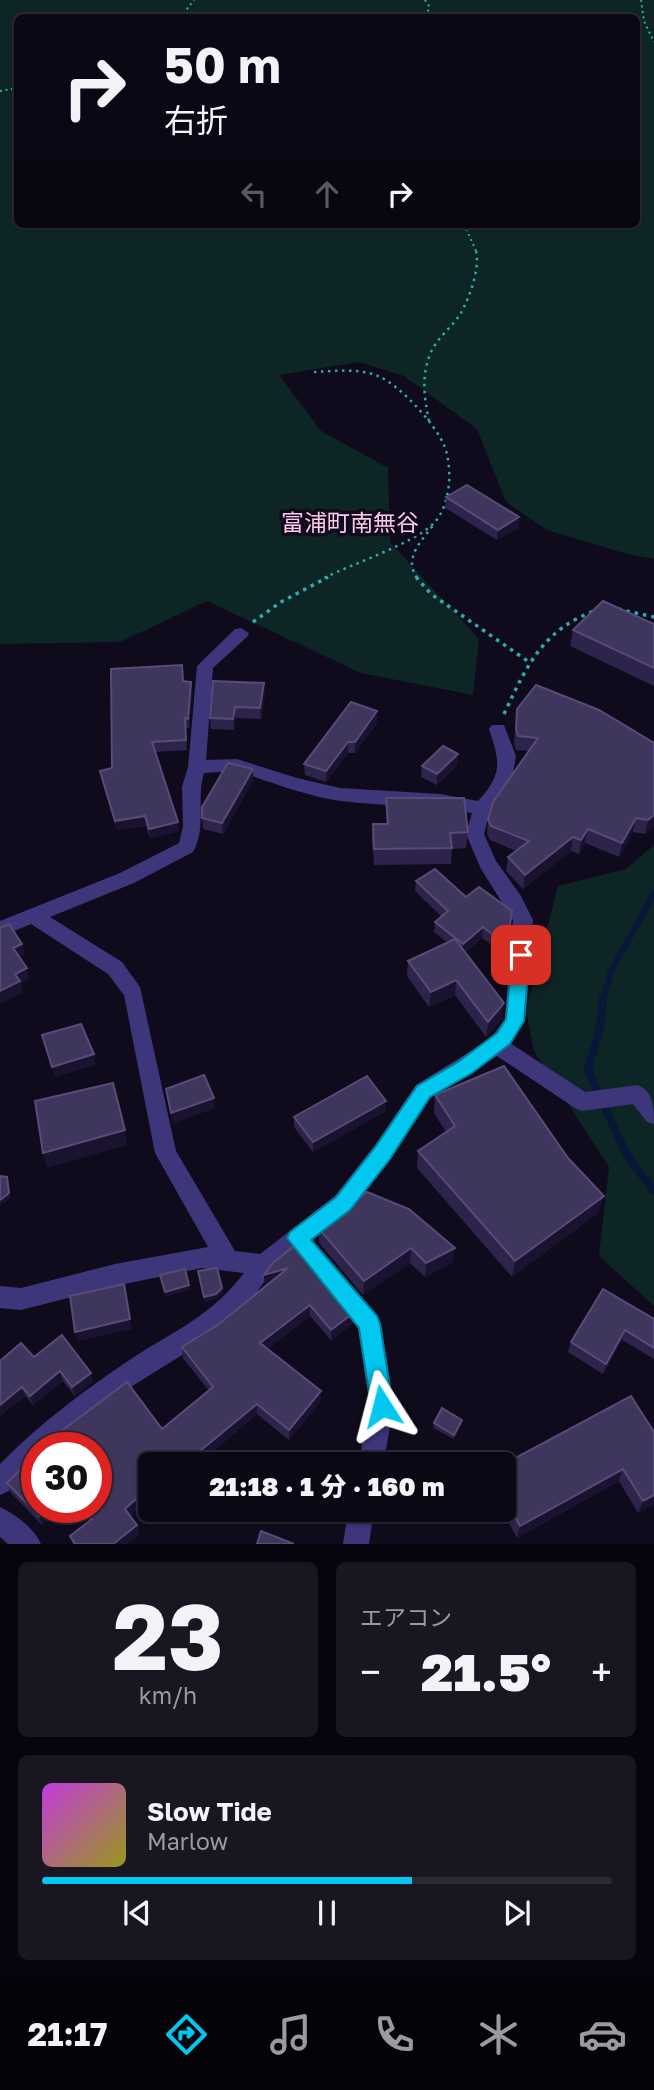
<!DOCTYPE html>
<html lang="ja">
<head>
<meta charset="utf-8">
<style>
	:root { --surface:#0b0815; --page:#191622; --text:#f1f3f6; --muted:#9a9aa0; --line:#2b2934; --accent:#02c8ef }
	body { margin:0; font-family:"Golos Text","Noto Sans JP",sans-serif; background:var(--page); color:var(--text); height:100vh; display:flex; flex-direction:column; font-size:26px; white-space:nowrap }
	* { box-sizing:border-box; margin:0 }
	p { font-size:23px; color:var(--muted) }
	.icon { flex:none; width:38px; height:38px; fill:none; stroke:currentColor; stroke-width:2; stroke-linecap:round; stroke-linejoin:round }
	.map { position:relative; height:1544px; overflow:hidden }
	.panel { display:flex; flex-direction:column; gap:18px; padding:18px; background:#06040c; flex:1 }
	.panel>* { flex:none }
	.banner { position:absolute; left:14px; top:14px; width:626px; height:214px; border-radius:10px; box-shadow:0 2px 5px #0004,0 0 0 2px var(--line); background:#0b0815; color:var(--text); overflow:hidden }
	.speed { position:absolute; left:21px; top:1432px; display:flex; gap:14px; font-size:35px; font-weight:700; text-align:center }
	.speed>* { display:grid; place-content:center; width:91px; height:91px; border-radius:50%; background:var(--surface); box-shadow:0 2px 5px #0004,0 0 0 2px var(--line); line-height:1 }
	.speed .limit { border:10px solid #d22; background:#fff; color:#111 }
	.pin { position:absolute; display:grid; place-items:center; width:60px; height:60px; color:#fff; margin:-30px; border-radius:14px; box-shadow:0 4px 10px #0006 }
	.me { position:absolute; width:77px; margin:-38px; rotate:351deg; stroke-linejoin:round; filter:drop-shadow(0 0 5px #0008) }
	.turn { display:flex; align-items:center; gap:24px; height:147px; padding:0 35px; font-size:32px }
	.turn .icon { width:91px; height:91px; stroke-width:2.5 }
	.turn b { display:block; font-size:49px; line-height:60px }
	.lanes { display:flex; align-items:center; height:66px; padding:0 35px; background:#0003; justify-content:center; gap:35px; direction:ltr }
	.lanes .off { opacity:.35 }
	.big { font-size:52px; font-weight:800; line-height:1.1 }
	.panel .tile { flex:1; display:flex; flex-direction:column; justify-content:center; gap:10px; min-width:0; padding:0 24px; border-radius:10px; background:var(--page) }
	.panel .dial { align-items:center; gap:0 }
	.dial b { font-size:91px; line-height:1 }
	.song { display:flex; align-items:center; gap:21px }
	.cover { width:84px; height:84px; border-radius:10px; background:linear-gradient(135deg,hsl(290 70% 55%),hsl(60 70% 35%)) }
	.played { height:7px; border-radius:4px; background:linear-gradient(90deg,var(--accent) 65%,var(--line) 65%) }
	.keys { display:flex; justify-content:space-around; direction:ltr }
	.heat { display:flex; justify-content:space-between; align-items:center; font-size:38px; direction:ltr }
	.panel .tiles { flex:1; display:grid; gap:18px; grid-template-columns:1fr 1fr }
	.tile:last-child { grid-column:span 2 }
	.trip { position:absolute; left:138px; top:1452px; width:378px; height:70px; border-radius:10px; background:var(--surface); box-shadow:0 2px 5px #0004,0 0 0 2px var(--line); font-weight:800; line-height:70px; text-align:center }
	.dock { display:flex; height:112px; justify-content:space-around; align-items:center; background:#040308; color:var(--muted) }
	.dock .icon { width:49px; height:49px }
	.dock .active { color:var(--accent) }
	.dock b { font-size:32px; color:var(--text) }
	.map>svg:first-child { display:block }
	.green { fill:#0e2526; fill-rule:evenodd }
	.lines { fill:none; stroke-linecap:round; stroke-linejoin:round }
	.stream-far1 { stroke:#091737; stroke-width:6 }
	.stream { stroke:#091737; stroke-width:8 }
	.path-far2 { stroke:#2dabac; stroke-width:2; stroke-dasharray:2 3.5; stroke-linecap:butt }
	.path-far1 { stroke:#2dabac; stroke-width:2.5; stroke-dasharray:2.5 4.5; stroke-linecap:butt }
	.path { stroke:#2dabac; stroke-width:3.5; stroke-dasharray:3.5 5; stroke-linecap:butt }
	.minor { fill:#3d367b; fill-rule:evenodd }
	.wall { fill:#2d244b }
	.shaded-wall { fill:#1a1330 }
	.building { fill:#3f365e; stroke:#564c77; stroke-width:2 }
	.route { fill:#02c8ef; stroke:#01829b; stroke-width:2 }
	.labels { text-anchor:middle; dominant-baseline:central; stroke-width:7; stroke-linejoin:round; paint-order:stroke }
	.quarter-label { font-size:23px; fill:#fec9e8; stroke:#0f0b1c }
</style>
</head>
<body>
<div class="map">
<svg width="654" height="1544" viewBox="0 0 654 1544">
	<rect width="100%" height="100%" fill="#0f0b1c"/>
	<!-- green -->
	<g class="green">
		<path d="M 0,0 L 654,0 L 654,559 L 627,554 L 547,530 L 506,502 L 477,429 L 404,376 L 359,362 L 279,375 L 321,431 L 388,468 L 390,542 L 479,639 L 473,695 L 361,673 L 207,601 L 120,642 L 0,644 ZM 18,18 L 637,18 L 637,224 L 18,224 Z"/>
		<polygon points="654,845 654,1306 599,1256 609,1167 534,1051 526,1010 558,886 626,869"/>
	</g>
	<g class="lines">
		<!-- stream-far1 -->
		<polyline class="stream-far1" points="603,1000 611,971 654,894"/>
		<!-- stream -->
		<polyline class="stream" points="603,998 600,1027 588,1070 626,1154 654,1191"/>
		<!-- path-far2 -->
		<g class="path-far2">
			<polyline points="425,0 429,6 427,18"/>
			<polyline points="641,0 644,21 654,42"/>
			<polyline points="180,18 194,0"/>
			<polyline points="0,91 18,88"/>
			<polyline points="464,224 477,253"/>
		</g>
		<!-- path-far1 -->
		<g class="path-far1">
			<path d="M 314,372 C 335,371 358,368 378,376 C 400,385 435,424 444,445 C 453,467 451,505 434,523 C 415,543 352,564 324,578"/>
			<path d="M 429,421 C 424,397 421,375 431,352 C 438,337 453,326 461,313 C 470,296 480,269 476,251"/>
			<path d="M 417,578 C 403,557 422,541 434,524"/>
		</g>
		<!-- path -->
		<g class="path">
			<polyline points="416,577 431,594 529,662"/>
			<polyline points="618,609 654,617"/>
			<polyline points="253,622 281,602 328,577"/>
			<path d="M 504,714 C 527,665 543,629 597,610"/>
		</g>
		<!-- minor -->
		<g class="minor">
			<path d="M 241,628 L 249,633 L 247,637 L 213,668 L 206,760 L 237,759 L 297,778 L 340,788 L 440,794 L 478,801 C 503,774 500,762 489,729 L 492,725 L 504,725 L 516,756 L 511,786 L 490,810 L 484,834 L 496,861 L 521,896 L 533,920 L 525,1021 L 510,1043 L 585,1092 L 638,1085 C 654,1092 654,1108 654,1124 L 647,1122 L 633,1104 L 582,1111 L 575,1108 L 497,1056 L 430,1097 L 391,1159 L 351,1210 L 313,1240 L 377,1315 L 381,1323 L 394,1406 L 383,1465 L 358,1465 L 370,1406 L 358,1328 L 296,1253 L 271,1273 L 244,1309 L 219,1332 L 134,1385 L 54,1447 L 37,1447 L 37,1463 L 9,1491 L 0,1495 L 0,1464 C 40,1423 86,1389 134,1357 C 176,1330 212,1315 244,1273 L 202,1268 L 115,1286 L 21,1310 L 0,1308 L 0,1286 L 21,1288 L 115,1264 L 208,1247 L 155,1153 L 124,995 L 108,974 L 31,924 L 0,937 L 0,921 L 120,873 L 179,843 L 183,827 L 182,787 L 188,767 L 197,666 L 235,629 ZM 237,771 C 271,782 306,796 341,801 C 385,806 428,806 472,813 L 466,834 L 481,869 L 513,920 L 505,1019 L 490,1039 L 416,1085 L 375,1145 L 335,1196 L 260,1254 L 235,1251 L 176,1151 L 140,987 L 122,962 L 50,917 L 134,883 L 193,852 C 207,827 196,799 204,773 Z"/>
			<path d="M 0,1507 C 15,1514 34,1528 41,1544 L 8,1544 L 0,1537 Z"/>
			<polygon points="348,1510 374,1510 369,1544 343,1544"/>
		</g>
	</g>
	<!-- wall -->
	<g class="wall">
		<polygon points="446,497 519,517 518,528 497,540 445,508"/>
		<polygon points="654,624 654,686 570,646 573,630"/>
		<polygon points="191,682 192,691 189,728 186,728 187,750 155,752 179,831 150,838 146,826 117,830 102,780 100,771 112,768"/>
		<polygon points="536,685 654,826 645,834 633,832 619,857 585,843 579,854 571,851 523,889 506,871 508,857 516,851 490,840 487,834 488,820 528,751 516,750 514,743 517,709"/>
		<polygon points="265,694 261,719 235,718 234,730 211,729 210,718"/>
		<polygon points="377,723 355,753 348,753 326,782 305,775 304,764"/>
		<polygon points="458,754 457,765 437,785 421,777 422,766"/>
		<polygon points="253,769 253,780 223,834 203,829 202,818"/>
		<polygon points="386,798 468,832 466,848 452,849 451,864 374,865 372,840 373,824 386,824"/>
		<polygon points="416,881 509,936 495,947 482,938 465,952 502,1019 486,1037 455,995 429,1007 407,976 408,961 447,942 434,932 435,922 441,916 415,891"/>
		<polygon points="435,1095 599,1212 512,1277 417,1168 418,1151 446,1132 434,1113"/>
		<polygon points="386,1101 386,1111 313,1152 294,1127 294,1117"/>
		<polygon points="367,1192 453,1262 425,1277 410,1263 363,1295 319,1243 319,1229"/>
		<polygon points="264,1275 352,1324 331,1340 310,1316 267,1349 321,1401 289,1440 257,1414 197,1465 150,1465 150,1497 130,1516 137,1525 139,1535 127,1544 73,1544 70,1536 90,1521 80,1507 96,1507 162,1429 209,1391 183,1358 182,1347 219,1324 267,1285 265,1286"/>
		<polygon points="654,1319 654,1359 622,1340 603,1374 568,1352 571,1342"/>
		<polygon points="34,1357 93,1382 75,1396 63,1381 33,1405 25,1396 0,1416 0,1361"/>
		<polygon points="631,1396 654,1504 638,1513 619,1481 517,1538 502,1510 504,1510 504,1465"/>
		<polygon points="462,1420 461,1425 454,1439 433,1428 434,1423"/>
		<polygon points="35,1455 37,1507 60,1507 42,1525 11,1493 7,1483"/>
	</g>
	<!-- shaded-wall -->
	<g class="shaded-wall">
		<polygon points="519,517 518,528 497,540 498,530"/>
		<polygon points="191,682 192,691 189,728 188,719"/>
		<polygon points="264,683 265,694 261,719 260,708"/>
		<polygon points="235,707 235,718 234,730 233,719"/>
		<polygon points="377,711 377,723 355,753 355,742"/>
		<polygon points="348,742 348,753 326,782 326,771"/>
		<polygon points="458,754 457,765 437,785 437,774"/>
		<polygon points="253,769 253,780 223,834 222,823"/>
		<polygon points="654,815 654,826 645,834 648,820"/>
		<polygon points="145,816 146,826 117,830 115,821"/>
		<polygon points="636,818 633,832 619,857 622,843"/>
		<polygon points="178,822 179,831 150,838 149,829"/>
		<polygon points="588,829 585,843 579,854 581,840"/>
		<polygon points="573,837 571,851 523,889 525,875"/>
		<polygon points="510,925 509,936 495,947 496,937"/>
		<polygon points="483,927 482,938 462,954 463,944"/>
		<polygon points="22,944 25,954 16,959 13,948"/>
		<polygon points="27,968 29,979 21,983 23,992 0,1004 0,991 15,974"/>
		<polygon points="456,980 455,995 429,1007 431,992"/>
		<polygon points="504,1003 502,1019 486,1037 488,1022"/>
		<polygon points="94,1054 96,1065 55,1077 52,1067"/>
		<polygon points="214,1098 215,1108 173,1124 171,1113"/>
		<polygon points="386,1101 386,1111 313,1152 313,1142"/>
		<polygon points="125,1130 127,1145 47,1168 43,1153"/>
		<polygon points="7,1177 11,1198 0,1206 0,1200"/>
		<polygon points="604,1196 599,1212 512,1277 515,1261"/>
		<polygon points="411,1248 410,1263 363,1295 364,1281"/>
		<polygon points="455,1248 453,1262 425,1277 426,1263"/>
		<polygon points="288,1268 289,1279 265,1286 264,1275"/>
		<polygon points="124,1284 132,1329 78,1341 75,1332"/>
		<polygon points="189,1285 190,1290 166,1297 165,1292"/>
		<polygon points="222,1288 223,1293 217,1299 205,1302 204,1297"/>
		<polygon points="310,1305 310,1316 261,1354 260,1343"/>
		<polygon points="352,1314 352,1324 331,1340 331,1330"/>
		<polygon points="625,1330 622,1340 603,1374 606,1364"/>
		<polygon points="60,1371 63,1381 33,1405 30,1396"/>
		<polygon points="91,1373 93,1382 75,1396 72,1387"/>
		<polygon points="22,1387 25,1396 0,1416 0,1405"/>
		<polygon points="321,1391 321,1401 289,1440 289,1430"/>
		<polygon points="257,1404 257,1414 197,1465 183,1465"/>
		<polygon points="462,1420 461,1425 454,1439 454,1435"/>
		<polygon points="623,1469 619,1481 517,1538 520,1526"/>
		<polygon points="150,1486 150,1497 127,1518 125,1509"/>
		<polygon points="654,1495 654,1504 638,1513 643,1501"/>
		<polygon points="47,1507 60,1507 42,1525 39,1516"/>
		<polygon points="137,1525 139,1535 127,1544 113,1544"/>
	</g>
	<!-- building -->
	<g class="building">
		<polygon points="467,485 519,517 498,530 446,497"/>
		<polygon points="603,601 654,624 654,668 573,630"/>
		<polygon points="182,665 183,681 191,682 188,719 185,718 186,740 152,742 178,822 149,829 145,816 115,821 100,771 112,768 111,669"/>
		<polygon points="213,681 264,683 260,708 235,707 233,719 210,718"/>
		<polygon points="536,685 599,710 654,743 654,815 648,820 636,818 622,843 588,829 581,840 573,837 525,875 508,857 529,841 491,826 488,820 493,802 538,738 518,736 516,729 517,709"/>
		<polygon points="351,702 377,711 355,742 348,742 326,771 304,764"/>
		<polygon points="443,746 458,754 437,774 422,766"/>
		<polygon points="228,763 253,769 222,823 202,818 202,807"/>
		<polygon points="386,798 464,798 468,832 450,833 452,848 374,849 373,824 388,824"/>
		<polygon points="435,869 466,897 479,887 512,911 510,925 496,937 483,927 463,944 435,922 448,911 416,881"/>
		<polygon points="9,924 22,944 13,948 27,968 15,974 20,981 0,991 0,928"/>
		<polygon points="455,939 504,1003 488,1022 456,980 431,992 408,961"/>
		<polygon points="81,1024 94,1054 52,1067 42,1035"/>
		<polygon points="504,1066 568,1158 604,1196 515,1261 418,1151 455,1126 435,1095"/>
		<polygon points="204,1075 214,1098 171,1113 166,1089"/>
		<polygon points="367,1076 386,1101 313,1142 294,1117"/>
		<polygon points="113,1083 125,1130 43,1153 35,1101"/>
		<polygon points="0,1176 7,1177 9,1193 0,1200"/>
		<polygon points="367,1192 409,1209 455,1248 426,1263 411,1248 364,1281 319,1229"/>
		<polygon points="295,1245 352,1314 331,1330 310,1305 260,1343 321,1391 289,1430 257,1404 183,1465 150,1465 150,1486 125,1509 137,1525 113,1544 75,1544 70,1536 92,1519 84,1507 96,1507 96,1447 40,1447 127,1382 162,1429 213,1387 182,1347 219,1324 288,1268 264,1275 272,1264"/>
		<polygon points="217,1268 222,1288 216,1294 204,1297 198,1271"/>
		<polygon points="185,1269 189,1285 165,1292 160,1275"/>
		<polygon points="124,1284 130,1319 75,1332 70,1296"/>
		<polygon points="603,1289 654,1319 654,1348 625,1330 606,1364 571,1342"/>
		<polygon points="62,1335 91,1373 72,1387 60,1371 30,1396 22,1387 0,1405 0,1361 21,1343 34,1357"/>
		<polygon points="631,1396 654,1432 654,1495 643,1501 623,1469 520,1526 504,1497 504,1465 502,1465"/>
		<polygon points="442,1408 462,1420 454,1435 434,1423"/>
		<polygon points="37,1450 37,1507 47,1507 39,1516 7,1483 35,1455"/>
		<polygon points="261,1531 294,1544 257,1544"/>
	</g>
	<!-- route -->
	<polygon class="route" points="521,948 527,950 530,955 524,1021 510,1044 472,1073 430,1097 390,1159 350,1210 311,1240 377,1316 380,1324 393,1406 390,1413 382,1417 374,1413 371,1406 359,1328 287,1238 290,1232 336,1197 376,1146 417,1086 458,1062 497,1033 506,1019 512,955 515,950"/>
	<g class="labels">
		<!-- quarter labels -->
		<g class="quarter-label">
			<text x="350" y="522">富浦町南無谷</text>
		</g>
	</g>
</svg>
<div class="speed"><div class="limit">30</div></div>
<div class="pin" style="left:521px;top:955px;background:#d93025"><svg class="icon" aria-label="arrive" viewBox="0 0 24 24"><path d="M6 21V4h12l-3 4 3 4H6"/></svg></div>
<svg class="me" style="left:382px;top:1406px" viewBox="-20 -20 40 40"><path d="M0-17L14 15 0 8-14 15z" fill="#02c8ef" stroke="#fff" stroke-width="4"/></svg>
<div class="trip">21:18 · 1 分 · 160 m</div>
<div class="banner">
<div class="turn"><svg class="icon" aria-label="right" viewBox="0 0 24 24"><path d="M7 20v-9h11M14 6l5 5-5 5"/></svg><div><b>50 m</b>右折</div></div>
<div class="lanes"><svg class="icon off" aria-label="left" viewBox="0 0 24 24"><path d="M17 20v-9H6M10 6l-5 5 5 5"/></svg><svg class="icon off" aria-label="ahead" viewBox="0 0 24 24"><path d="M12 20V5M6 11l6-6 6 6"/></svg><svg class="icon" aria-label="right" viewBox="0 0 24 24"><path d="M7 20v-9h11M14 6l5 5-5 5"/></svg></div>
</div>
</div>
<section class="panel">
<div class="tiles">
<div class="tile dial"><b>23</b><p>km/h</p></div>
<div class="tile"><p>エアコン</p>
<div class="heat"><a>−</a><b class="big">21.5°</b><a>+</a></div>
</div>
<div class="tile">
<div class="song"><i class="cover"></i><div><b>Slow Tide</b><p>Marlow</p></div></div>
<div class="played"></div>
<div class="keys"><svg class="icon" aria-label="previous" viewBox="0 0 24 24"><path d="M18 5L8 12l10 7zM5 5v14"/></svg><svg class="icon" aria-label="pause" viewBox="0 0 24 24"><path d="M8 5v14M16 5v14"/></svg><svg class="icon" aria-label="next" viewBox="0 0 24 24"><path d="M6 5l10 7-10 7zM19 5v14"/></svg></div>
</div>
</div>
</section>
<nav class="dock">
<b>21:17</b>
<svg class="icon active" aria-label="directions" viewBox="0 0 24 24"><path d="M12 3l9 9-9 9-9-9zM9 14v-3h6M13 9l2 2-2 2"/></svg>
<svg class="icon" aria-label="music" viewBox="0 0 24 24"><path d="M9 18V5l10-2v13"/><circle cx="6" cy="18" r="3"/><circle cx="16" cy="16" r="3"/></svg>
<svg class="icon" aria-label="phone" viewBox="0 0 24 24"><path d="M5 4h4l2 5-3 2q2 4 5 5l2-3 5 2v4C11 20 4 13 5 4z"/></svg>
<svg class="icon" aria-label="climate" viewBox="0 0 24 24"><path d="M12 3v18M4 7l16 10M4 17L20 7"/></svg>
<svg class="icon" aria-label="car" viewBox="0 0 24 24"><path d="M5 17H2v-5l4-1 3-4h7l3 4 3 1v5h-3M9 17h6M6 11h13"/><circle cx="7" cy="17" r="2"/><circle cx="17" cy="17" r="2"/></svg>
</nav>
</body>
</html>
